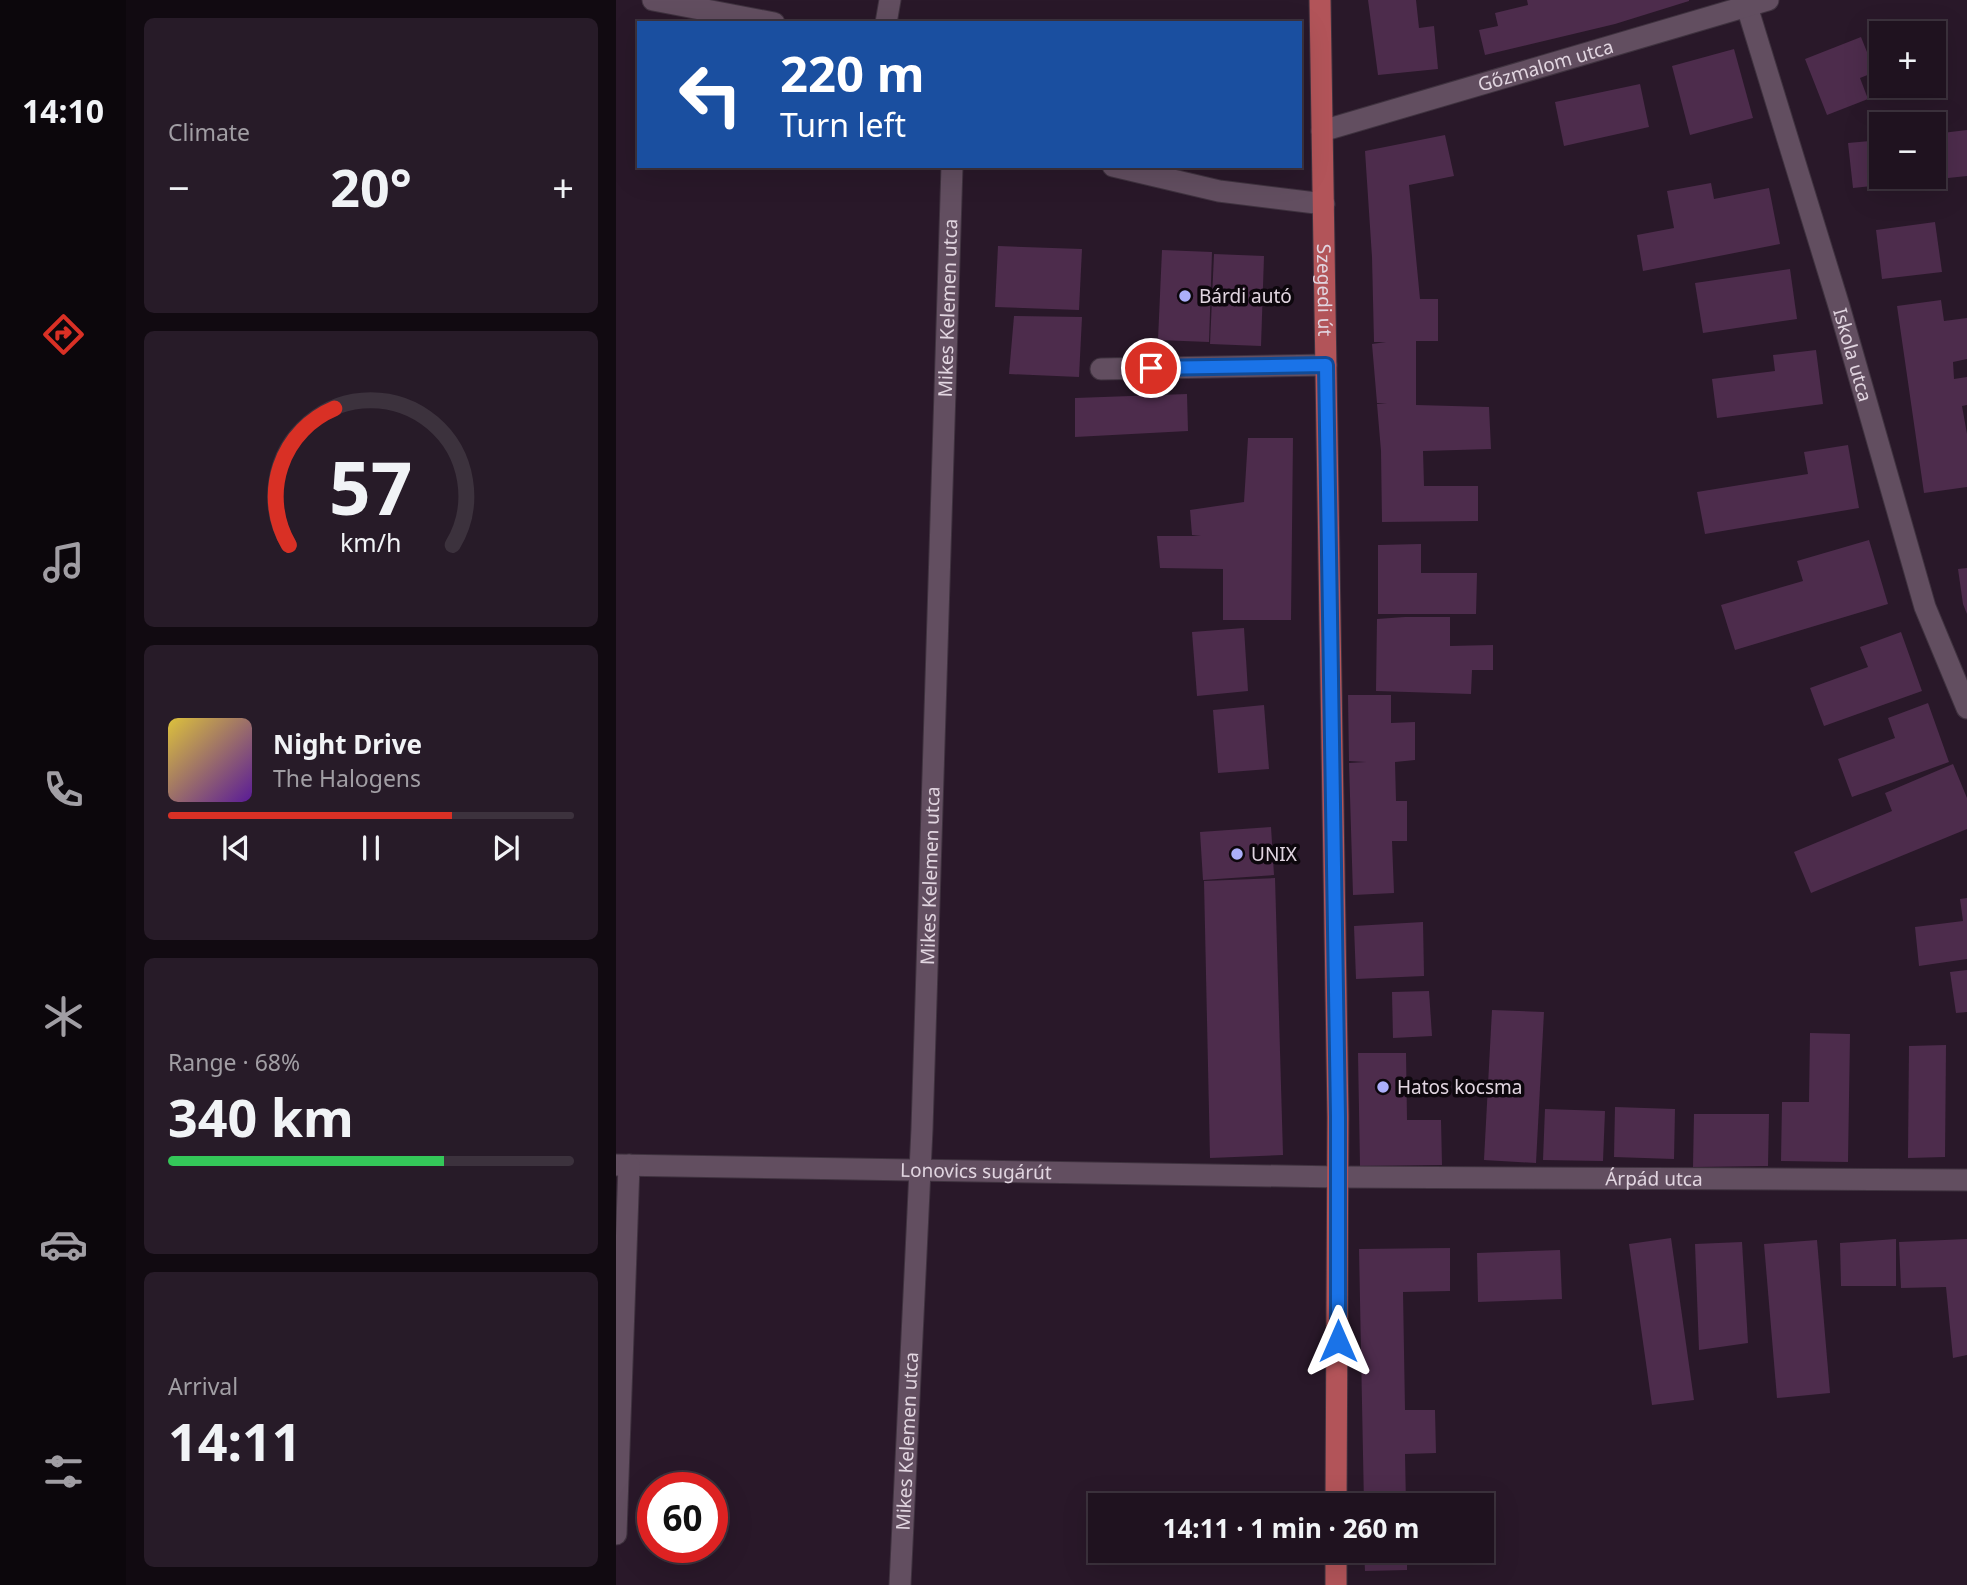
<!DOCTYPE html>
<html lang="en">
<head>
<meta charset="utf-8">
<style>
	:root { --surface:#1f121f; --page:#271b28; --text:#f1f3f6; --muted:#a19ea4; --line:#3c323d; --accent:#d93025 }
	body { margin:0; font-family:"Noto Sans",sans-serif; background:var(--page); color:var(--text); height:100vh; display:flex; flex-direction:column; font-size:26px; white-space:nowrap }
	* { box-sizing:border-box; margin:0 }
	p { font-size:23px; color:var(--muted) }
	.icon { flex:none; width:38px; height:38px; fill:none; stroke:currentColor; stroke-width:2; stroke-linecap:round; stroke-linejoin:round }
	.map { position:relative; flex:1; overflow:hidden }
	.details { display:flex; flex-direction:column; gap:18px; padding:18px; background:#110a11; width:490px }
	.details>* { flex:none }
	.hud { position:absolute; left:21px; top:21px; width:665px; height:147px; border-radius:0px; box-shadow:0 7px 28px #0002,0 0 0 2px var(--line); background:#1a4fa0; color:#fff; overflow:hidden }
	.tools { position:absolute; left:1253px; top:21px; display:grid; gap:14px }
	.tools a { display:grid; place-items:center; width:77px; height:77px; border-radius:0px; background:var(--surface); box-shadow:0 7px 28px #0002,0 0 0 2px var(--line); font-size:35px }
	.speed { position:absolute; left:21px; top:1472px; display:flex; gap:14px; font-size:35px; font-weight:700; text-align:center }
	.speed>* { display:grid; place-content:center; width:91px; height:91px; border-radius:50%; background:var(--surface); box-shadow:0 7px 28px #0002,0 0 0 2px var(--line); line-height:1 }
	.speed .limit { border:10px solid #d22; background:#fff; color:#111 }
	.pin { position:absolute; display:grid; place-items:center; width:60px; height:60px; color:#fff; margin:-30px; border:4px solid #fff; border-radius:50%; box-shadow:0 2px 7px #0007 }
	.me { position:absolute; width:77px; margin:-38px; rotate:0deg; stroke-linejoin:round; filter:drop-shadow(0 0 5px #0008) }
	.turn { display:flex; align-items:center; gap:24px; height:147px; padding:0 28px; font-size:32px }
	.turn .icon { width:91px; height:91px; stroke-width:2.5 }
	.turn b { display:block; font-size:49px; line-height:60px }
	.big { font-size:52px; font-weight:700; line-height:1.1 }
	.details .widget { flex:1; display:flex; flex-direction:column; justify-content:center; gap:10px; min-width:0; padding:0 24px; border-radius:10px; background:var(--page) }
	.details .dial { align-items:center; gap:0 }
	.dial svg { height:182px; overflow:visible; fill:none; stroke:var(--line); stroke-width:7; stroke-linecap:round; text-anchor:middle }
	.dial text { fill:var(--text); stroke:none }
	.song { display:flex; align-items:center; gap:21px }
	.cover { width:84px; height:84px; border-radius:10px; background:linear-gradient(135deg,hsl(50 70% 55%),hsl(270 70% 35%)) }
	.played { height:7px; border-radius:4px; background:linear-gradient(90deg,var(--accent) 70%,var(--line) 70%) }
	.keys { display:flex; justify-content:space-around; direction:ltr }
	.heat { display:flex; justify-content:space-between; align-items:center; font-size:38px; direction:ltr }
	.charge { height:10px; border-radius:5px; background:linear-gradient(90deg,#34c759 68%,var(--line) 0) }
	.trip { position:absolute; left:472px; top:1493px; width:406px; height:70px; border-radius:0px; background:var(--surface); box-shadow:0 7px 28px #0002,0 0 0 2px var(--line); font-weight:700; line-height:70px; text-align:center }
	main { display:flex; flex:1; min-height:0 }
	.dock { display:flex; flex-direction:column; width:126px; justify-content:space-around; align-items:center; background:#0c070c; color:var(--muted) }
	.dock .icon { width:49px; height:49px }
	.dock .current { color:var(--accent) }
	.dock b { font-size:32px; color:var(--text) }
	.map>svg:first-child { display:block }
	.building { fill:#4d2c4c }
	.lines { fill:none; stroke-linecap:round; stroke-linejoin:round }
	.minor-casing { stroke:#3f323f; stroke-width:23 }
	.major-casing { stroke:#3f323f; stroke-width:23 }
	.minor { stroke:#624e60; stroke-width:21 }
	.major { stroke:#b25459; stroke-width:21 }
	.route-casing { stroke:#114b97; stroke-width:18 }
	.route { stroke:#1a73e8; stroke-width:12 }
	.poi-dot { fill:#abaffb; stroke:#0d070d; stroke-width:2.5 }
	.labels { text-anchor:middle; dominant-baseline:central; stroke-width:7; stroke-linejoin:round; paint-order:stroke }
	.street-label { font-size:19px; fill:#e1d5e0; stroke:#0d070d }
	.poi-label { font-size:19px; fill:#e1d5e0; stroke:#0d070d; text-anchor:start }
</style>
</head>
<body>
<main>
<nav class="dock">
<b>14:10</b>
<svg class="icon current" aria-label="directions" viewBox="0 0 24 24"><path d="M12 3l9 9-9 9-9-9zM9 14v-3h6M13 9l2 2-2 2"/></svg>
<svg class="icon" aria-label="music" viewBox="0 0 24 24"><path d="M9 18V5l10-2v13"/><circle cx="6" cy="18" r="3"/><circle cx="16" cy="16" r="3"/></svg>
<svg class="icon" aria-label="phone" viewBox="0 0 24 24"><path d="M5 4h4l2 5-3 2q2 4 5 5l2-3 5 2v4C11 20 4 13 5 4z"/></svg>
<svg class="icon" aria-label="climate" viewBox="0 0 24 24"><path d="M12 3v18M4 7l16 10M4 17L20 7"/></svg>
<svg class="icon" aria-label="car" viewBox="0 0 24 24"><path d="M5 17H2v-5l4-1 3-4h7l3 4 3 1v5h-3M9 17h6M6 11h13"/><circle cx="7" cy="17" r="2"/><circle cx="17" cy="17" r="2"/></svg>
<svg class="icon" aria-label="filters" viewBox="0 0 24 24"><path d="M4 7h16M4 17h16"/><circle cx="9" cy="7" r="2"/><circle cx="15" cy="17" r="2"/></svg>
</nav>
<section class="details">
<div class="widget"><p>Climate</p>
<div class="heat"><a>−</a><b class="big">20°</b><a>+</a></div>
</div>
<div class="widget dial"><svg viewBox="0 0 100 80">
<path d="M14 69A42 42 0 1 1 86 69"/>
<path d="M14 69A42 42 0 0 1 34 9" stroke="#d93025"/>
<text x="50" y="56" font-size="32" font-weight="700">57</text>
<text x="50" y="72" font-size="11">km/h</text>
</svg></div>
<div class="widget">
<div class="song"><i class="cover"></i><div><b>Night Drive</b><p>The Halogens</p></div></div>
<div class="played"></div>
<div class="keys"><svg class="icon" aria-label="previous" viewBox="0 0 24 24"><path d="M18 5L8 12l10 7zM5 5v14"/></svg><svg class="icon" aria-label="pause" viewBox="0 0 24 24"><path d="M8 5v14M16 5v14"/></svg><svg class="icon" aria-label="next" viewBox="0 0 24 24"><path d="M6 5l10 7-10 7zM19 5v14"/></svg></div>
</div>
<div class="widget"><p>Range · 68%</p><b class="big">340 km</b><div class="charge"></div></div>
<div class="widget"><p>Arrival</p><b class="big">14:11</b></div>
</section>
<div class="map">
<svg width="1351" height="1585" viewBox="0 0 1351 1585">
	<rect width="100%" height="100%" fill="#291829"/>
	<!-- building -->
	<g class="building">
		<polygon points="752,0 800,0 803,28 818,26 822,69 762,75"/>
		<polygon points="911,0 1073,0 1073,1 999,24 869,55 863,30 882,26 879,13 912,5"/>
		<polygon points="1245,37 1259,72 1244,78 1252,99 1211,115 1189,59"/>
		<polygon points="1118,49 1137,118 1074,135 1056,66"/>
		<polygon points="1024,84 1033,127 948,146 939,102"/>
		<polygon points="1351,130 1351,176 1237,188 1232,143 1265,140 1265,177 1318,177 1318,134"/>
		<polygon points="829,135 838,176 793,185 804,299 822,299 822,341 800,341 800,405 873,407 875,449 807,451 808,486 862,486 862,521 766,522 765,451 761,404 771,404 761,403 756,344 770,342 758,342 756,257 749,151"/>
		<polygon points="1095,183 1098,199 1153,188 1164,244 1027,271 1021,235 1058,228 1051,191"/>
		<polygon points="1319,222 1326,272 1266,279 1260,230"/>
		<polygon points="382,246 466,249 463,310 379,307"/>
		<polygon points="546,250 596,252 593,342 542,340"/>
		<polygon points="598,254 648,256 645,346 594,344"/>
		<polygon points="1174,269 1181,319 1087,333 1079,283"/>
		<polygon points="1325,300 1328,321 1351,318 1351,359 1337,362 1338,379 1351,377 1351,405 1346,406 1351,434 1351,487 1308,493 1281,306"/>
		<polygon points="398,316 466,317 463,377 393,374"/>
		<polygon points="1200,350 1207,404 1101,418 1096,379 1159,371 1157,355"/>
		<polygon points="571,394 572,431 459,437 459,398"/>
		<polygon points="632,438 677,438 675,620 607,620 607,569 544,568 541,536 585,536 576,535 574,510 628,502"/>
		<polygon points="1232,445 1243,508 1089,534 1081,492 1192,474 1188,452"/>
		<polygon points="1253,540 1272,604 1119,650 1105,605 1187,581 1181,561"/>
		<polygon points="805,544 805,573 861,573 860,614 762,614 762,545"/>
		<polygon points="1351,568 1351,614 1347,604 1342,569"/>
		<polygon points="789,617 834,617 834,646 877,645 877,670 856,670 855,694 760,691 761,619"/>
		<polygon points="628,628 632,691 581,696 576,632"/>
		<polygon points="1285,632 1306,691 1208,726 1194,688 1252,667 1244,647"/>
		<polygon points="732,695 775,695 775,723 799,722 799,760 779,762 780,801 791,801 791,841 776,841 778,893 737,895 733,763 750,762 733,761"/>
		<polygon points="1312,703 1333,762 1236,797 1222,759 1279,738 1272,718"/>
		<polygon points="648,705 653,769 602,773 597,710"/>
		<polygon points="1337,764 1351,798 1351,829 1195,893 1178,852 1276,811 1269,793"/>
		<polygon points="655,827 658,875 587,880 584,832"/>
		<polygon points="659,878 667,1155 594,1158 588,881"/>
		<polygon points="1351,898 1351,959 1303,966 1299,927 1347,921 1344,899"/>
		<polygon points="807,922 808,976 740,979 738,926"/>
		<polygon points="1351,970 1351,1012 1340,1013 1334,972"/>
		<polygon points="813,991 816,1036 777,1038 776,992"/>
		<polygon points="876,1010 928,1012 920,1163 868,1160"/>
		<polygon points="1194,1033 1234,1034 1232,1162 1165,1161 1166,1102 1193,1102"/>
		<polygon points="1330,1045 1329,1157 1292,1158 1293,1046"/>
		<polygon points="742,1053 790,1053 791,1120 825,1120 826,1165 744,1166"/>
		<polygon points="999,1107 1059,1109 1058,1159 998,1157"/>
		<polygon points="929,1109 989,1111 987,1161 927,1160"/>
		<polygon points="1078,1114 1153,1114 1152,1166 1077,1167"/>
		<polygon points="1055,1238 1078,1400 1036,1405 1013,1244"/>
		<polygon points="1280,1239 1280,1286 1225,1286 1224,1243"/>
		<polygon points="1351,1239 1351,1355 1337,1358 1330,1287 1285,1288 1283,1242"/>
		<polygon points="1201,1240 1214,1393 1161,1398 1148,1244"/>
		<polygon points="1126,1242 1132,1343 1083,1350 1079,1244"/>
		<polygon points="834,1248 834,1291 787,1292 789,1410 819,1410 820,1453 789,1454 790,1505 748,1505 743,1249"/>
		<polygon points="944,1250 946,1299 862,1302 861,1253"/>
		<polygon points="748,1550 791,1550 791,1570 749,1571"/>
	</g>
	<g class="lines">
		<!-- minor casing -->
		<g class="minor-casing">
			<g id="minor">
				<polyline points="37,0 158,23"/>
				<path id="s1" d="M 1129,0 L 1223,306 L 1309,607 L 1351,708"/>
				<polyline points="270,23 274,0"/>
				<path id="s2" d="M 706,131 L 1152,0"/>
				<polyline points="497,166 603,191 708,204"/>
				<polyline points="485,369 710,365"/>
				<path id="s3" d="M 0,1165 L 723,1177 L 1351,1180"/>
				<polyline points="0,1534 13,1165"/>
				<path id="s4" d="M 284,1585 L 306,1129 L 336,166"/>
			</g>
		</g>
		<!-- major casing -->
		<g class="major-casing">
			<g id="major">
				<path id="s5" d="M 704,0 L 722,1117 L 720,1505"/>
				<polyline points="720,1585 720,1550"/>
			</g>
		</g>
		<!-- minor -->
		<use href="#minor" class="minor"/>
		<!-- major -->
		<use href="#major" class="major"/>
	</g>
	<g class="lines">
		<!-- route casing -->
		<g class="route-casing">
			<polyline id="route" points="535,368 710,365 722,1117 722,1341"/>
		</g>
		<!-- route -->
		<use href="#route" class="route"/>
	</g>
	<!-- markers -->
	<g class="poi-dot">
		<circle cx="569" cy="296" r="7"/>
		<circle cx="621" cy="854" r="7"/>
		<circle cx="767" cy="1087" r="7"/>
	</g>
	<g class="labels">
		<!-- street labels -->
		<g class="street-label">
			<text stroke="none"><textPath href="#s2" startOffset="233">Gőzmalom utca</textPath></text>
			<text stroke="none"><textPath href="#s5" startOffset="290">Szegedi út</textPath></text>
			<text stroke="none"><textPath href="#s4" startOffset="1278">Mikes Kelemen utca</textPath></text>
			<text stroke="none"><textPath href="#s1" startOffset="371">Iskola utca</textPath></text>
			<text stroke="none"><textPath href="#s4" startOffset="710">Mikes Kelemen utca</textPath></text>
			<text stroke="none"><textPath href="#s3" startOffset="360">Lonovics sugárút</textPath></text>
			<text stroke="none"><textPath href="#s3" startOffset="1038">Árpád utca</textPath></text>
			<text stroke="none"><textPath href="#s4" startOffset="144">Mikes Kelemen utca</textPath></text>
		</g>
		<!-- poi labels -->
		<g class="poi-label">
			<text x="583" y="296">Bárdi autó</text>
			<text x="635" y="854">UNIX</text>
			<text x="781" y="1087">Hatos kocsma</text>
		</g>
	</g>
</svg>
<div class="tools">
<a>+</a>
<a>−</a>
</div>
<div class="speed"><div class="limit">60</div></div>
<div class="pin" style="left:535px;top:368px;background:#d93025"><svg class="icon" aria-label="arrive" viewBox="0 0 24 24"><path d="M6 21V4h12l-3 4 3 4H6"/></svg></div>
<svg class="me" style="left:722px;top:1341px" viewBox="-20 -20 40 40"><path d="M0-17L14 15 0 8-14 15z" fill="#1a73e8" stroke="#fff" stroke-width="4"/></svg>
<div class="trip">14:11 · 1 min · 260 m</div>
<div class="hud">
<div class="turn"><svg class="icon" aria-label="left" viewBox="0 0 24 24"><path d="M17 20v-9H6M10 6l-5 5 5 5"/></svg><div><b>220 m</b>Turn left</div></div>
</div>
</div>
</main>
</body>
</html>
